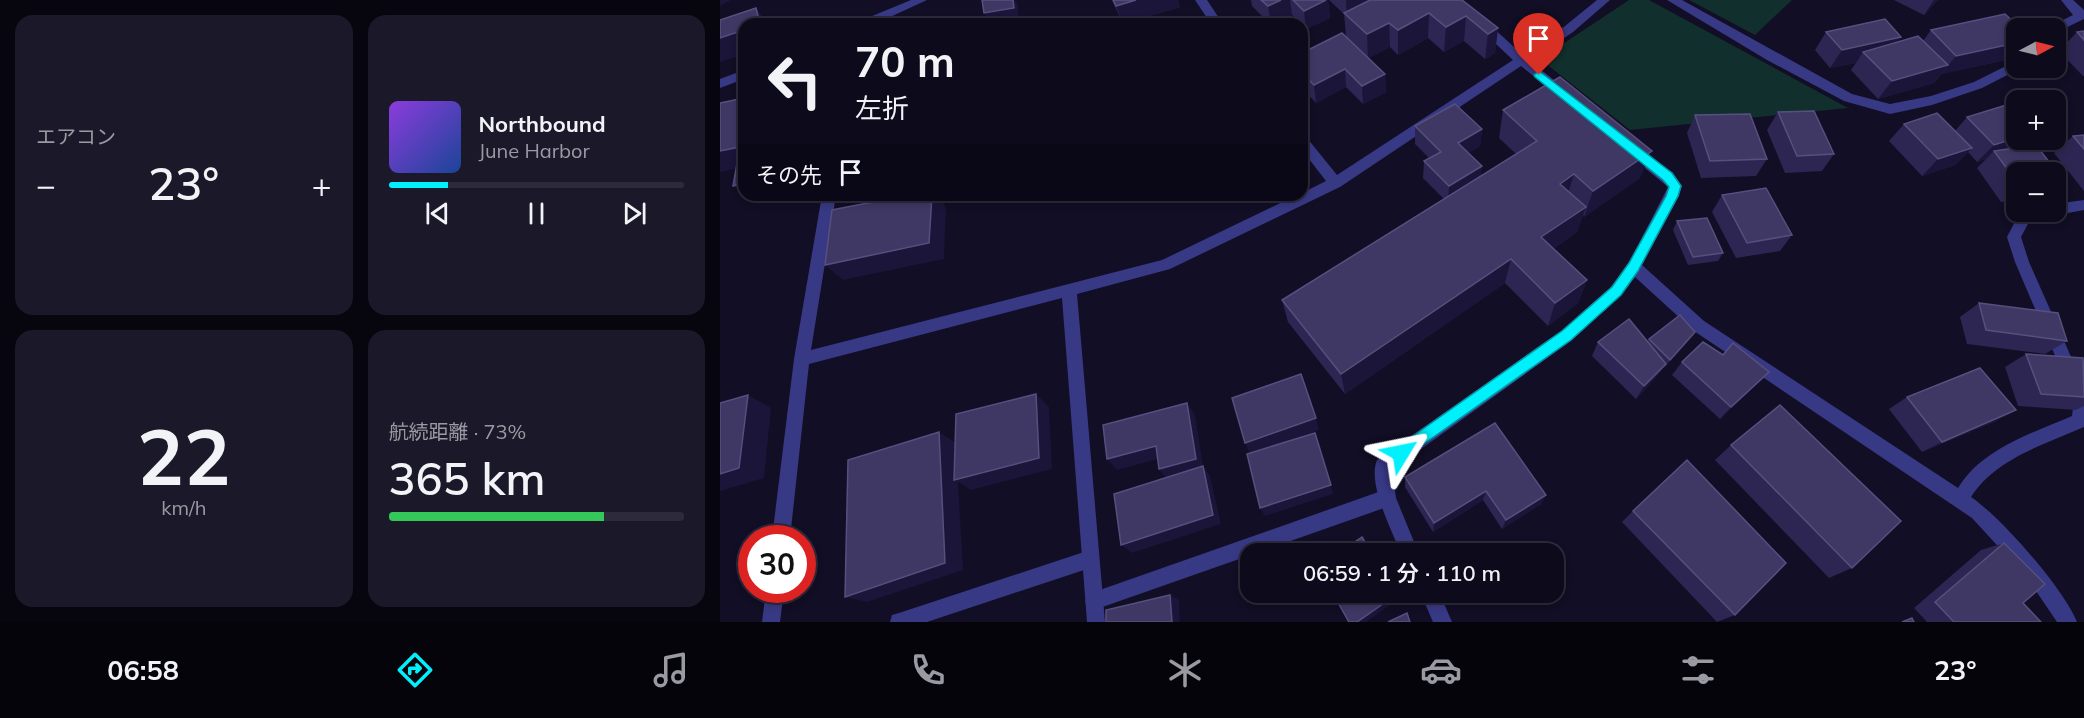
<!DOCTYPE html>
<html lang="ja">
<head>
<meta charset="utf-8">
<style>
	:root { --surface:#0d0a1c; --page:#1b1829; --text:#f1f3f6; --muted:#9a9aa3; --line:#2d2b3b; --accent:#00f0fc }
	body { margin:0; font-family:Mulish,"Noto Sans JP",sans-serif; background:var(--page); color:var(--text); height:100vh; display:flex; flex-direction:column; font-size:22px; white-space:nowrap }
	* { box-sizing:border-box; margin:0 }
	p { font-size:20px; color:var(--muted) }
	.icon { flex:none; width:33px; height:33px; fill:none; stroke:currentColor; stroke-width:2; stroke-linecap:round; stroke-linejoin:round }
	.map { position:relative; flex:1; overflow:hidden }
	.panel { display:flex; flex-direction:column; gap:15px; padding:15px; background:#07060f; width:720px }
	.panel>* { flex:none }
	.hud { position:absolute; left:18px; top:18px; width:570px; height:183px; border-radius:18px; box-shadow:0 3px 9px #0003,0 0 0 2px var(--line); background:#0d0a1c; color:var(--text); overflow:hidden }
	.needle { width:39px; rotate:83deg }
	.tools { position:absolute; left:1286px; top:18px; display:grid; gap:12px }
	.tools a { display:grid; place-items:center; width:60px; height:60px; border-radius:12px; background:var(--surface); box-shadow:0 3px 9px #0003,0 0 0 2px var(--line); font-size:30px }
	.speed { position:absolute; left:18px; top:525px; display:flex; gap:12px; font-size:30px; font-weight:700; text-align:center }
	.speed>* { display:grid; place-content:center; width:78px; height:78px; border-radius:50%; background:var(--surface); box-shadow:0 3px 9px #0003,0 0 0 2px var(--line); line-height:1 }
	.speed .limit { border:9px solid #d22; background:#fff; color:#111 }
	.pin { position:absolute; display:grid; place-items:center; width:51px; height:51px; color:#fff; margin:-62px -26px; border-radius:50% 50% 50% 0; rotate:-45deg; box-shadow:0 0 6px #0007 }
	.pin .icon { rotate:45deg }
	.me { position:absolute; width:66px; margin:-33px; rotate:55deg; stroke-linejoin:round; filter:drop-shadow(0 0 4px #0008) }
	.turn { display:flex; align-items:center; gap:21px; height:126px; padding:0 18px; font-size:27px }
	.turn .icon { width:78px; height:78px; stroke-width:2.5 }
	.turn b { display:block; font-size:42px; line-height:51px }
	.then { display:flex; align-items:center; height:57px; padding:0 18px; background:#0003; gap:12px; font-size:22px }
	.big { font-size:45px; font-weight:600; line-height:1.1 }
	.panel .widget { flex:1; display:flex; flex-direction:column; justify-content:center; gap:9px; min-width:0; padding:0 21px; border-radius:18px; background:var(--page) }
	.panel .dial { align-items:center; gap:0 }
	.dial b { font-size:78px; line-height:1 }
	.song { display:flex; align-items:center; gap:18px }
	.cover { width:72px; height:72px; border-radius:9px; background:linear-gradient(135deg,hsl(270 70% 55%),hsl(220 70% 35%)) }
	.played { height:6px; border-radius:3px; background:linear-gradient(90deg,var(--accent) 20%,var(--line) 20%) }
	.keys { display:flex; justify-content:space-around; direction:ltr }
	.heat { display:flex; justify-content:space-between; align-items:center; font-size:33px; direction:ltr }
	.charge { height:9px; border-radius:4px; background:linear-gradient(90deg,#34c759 73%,var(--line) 0) }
	.panel .tiles { flex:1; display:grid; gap:15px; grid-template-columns:repeat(2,1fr) }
	.trip { position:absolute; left:520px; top:543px; width:324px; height:60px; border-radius:18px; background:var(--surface); box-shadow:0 3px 9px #0003,0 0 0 2px var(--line); font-weight:600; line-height:60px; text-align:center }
	.tabs { display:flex; height:96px; justify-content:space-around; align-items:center; background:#05040b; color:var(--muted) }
	.tabs .icon { width:42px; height:42px }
	.tabs .selected { color:var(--accent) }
	.tabs b { font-size:27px; color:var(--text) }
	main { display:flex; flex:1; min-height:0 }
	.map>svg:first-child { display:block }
	.green { fill:#112f2c }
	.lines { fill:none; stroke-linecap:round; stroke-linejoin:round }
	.lane { fill:#383985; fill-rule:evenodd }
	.street { fill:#383985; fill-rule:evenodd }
	.wall { fill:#2d2653 }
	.shaded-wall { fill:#1a1539 }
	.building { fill:#3f3865; stroke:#56507e; stroke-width:1.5 }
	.route { fill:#00f0fc; stroke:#009ca4; stroke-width:1.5 }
</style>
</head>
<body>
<main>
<section class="panel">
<div class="tiles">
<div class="widget"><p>エアコン</p>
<div class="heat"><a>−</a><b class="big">23°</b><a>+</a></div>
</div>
<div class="widget">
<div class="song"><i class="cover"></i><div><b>Northbound</b><p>June Harbor</p></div></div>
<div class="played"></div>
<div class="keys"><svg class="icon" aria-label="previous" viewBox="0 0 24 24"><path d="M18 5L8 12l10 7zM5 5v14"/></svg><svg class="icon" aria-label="pause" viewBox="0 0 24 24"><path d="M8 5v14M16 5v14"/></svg><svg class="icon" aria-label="next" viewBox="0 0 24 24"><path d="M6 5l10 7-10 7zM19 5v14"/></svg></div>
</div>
<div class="widget dial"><b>22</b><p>km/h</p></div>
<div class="widget"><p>航続距離 · 73%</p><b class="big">365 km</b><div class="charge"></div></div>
</div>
</section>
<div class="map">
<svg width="1364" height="622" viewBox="0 0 1364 622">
	<rect width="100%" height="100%" fill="#110e25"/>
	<!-- green -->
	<g class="green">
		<polygon points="909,0 929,0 1128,108 910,130 820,59"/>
		<polygon points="969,0 1072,0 1035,35"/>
	</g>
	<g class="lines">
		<!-- lane -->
		<g class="lane">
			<polygon points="667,489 673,492 676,498 673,504 667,507 374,610 368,607 365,601 368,595 374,592"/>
			<polygon points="370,550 376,553 379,559 376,565 370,568 207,622 170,622 172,615 179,613"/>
		</g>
		<!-- street -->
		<g class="street">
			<polygon points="191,0 207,0 155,24 138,24 140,21"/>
			<polygon points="475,0 487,0 503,24 491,24"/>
			<polygon points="729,0 742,0 802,54 845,26 877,0 890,0 853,32 810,61 849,92 851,95 849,98 841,98 801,66 620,187 450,269 357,294 385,622 367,622 342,298 89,364 70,538 52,538 74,359 102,195 116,195 91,350 442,260 577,195 582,195 582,193 606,181 582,150 582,136 587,138 617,175 793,60"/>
			<polygon points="947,0 962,0 1132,94 1170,104 1211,96 1254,82 1296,61 1296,68 1301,68 1262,88 1212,105 1170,114 1124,101 1047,60"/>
			<polygon points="1341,0 1353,0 1364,10 1364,19 1335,33 1335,28 1329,28 1331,26 1353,15"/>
			<polygon points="24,70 24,79 0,88 0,79"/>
			<path d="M 913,145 L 953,173 L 962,186 L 959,196 L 922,265 L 984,321 L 1238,488 C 1262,449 1310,434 1352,416 L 1354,400 L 1295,262 L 1287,237 L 1300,212 L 1335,212 L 1335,204 L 1364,200 L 1364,210 L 1310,220 L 1301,237 L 1309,262 L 1364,386 L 1364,427 C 1325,444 1275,459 1251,497 C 1281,517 1344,589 1357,622 L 1337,622 L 1308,579 L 1252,518 L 974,331 L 915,277 L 901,295 L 851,341 L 672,470 L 676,498 L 699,554 L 681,554 C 672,530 647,484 657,460 L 841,331 L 891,287 L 909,263 L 948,187 L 908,154 L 906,150 Z"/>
			<polygon points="46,590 64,590 60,622 42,622"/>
			<polygon points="700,592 719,592 732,622 713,622"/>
		</g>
	</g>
	<!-- wall -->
	<g class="wall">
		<polygon points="392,0 458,0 460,7 403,24"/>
		<polygon points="531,0 608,0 610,18 586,29 582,24 572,15 553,24 550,24 532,6"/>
		<polygon points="609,0 742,0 778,28 775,53 765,59 744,41 724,52 708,38 678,55 670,47 649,58 665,74 666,92 643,104 626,87 596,103 582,88 582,53 626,36 624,14"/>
		<polygon points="1174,0 1218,0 1204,15"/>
		<polygon points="1296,28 1296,57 1295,58 1221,74 1214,83 1158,99 1131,70 1136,63 1110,68 1095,50 1106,32 1181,37 1177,42 1203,41 1211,30"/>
		<polygon points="1364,31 1364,76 1363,76 1339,51 1357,32"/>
		<polygon points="1296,102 1296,140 1315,140 1308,145 1304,147 1316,145 1343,180 1335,186 1335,172 1296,172 1296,200 1281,202 1257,168 1266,159 1257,162 1248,152 1235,165 1202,176 1169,141 1184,124 1217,113 1235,131 1247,117"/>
		<polygon points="783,110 920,178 864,217 863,215 857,232 833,249 867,280 858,303 828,326 785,283 625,394 568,322 562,300 724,199 703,178 704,161 709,158 695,144 695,126 762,129 760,146 748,153 761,176 796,154 779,138"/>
		<polygon points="1058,112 1114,154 1102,171 1065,173 1047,130"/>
		<polygon points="975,115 1047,159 1036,176 981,178 967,133"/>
		<polygon points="1364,135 1364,191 1334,153 1353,136"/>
		<polygon points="1002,195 1072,235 1060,251 1016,258 992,212"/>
		<polygon points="957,221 1003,253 998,261 968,265 953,230"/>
		<polygon points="1259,303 1347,341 1325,354 1247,344 1240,317"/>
		<polygon points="975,332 970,339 945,367 944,366 937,376 916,399 872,356 878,342 928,341 929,339"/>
		<polygon points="1013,343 1049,372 1000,419 952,375 962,362 1003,355"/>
		<polygon points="1306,354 1364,360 1364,406 1356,410 1298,406 1285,367"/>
		<polygon points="1187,397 1296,410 1274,422 1202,452 1169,409"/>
		<polygon points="1011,445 1132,568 1109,578 995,460"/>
		<polygon points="685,477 826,495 821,504 782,529 763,500 713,532 685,487"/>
		<polygon points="913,511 1015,615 997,622 902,522"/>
		<polygon points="1284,543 1303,603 1321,622 1207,622 1194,608 1261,550"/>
	</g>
	<!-- shaded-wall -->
	<g class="shaded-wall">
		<polygon points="0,0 11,0 0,6"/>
		<polygon points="293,0 295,0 298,5 299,18 269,23 264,13"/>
		<polygon points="416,0 458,0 460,7 403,24 396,6"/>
		<polygon points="561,0 570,0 572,15 553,24 551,24 548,6"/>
		<polygon points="606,0 608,0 610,18 586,29 584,11"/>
		<polygon points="626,0 659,0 627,16"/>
		<polygon points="1214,0 1218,0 1204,15"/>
		<polygon points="36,8 49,24 40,24"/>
		<polygon points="709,13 708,38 678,55 678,30"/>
		<polygon points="746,16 744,41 724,52 726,27"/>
		<polygon points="669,23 670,47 648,59 647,34"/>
		<polygon points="778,28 775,53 765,59 768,34"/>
		<polygon points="24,30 24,54 0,62 0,38"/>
		<polygon points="1181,37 1168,55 1143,52 1136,63 1110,68 1122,50"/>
		<polygon points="1296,43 1296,57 1295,58 1221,74 1236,56"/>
		<polygon points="1228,65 1214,83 1158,99 1172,81"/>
		<polygon points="625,69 626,87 596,103 594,85"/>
		<polygon points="665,74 666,92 643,104 642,86"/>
		<polygon points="762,129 760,146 736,160 738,143"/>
		<polygon points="1296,138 1296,140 1315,140 1308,145 1277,155 1274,151 1266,159 1257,162 1274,145"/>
		<polygon points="20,147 24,167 0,172 0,151"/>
		<polygon points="1252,148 1235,165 1202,176 1218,159"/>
		<polygon points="932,151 920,178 864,217 873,191"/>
		<polygon points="762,166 760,183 728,203 729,186"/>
		<polygon points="854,174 846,200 840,184"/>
		<polygon points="24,183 24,195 13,186"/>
		<polygon points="25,195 66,195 33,202"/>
		<polygon points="212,195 216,195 226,207 224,259 123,280 105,265"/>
		<polygon points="866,207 857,232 815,262 821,237"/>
		<polygon points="791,259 785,283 625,394 621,374"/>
		<polygon points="867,280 858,303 828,326 835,303"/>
		<polygon points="975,332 970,339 945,367 950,360"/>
		<polygon points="946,364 937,376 916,399 924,386"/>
		<polygon points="1049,372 1036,385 1000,419 1011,407"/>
		<polygon points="316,394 329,407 332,469 251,490 238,482 243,570 147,602 125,597 219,432 236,443"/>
		<polygon points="28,395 51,408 44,478 0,491 0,474"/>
		<polygon points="467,403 475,415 483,466 490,476 501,524 412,553 401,545 447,479 439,469"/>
		<polygon points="1296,410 1274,422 1202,452 1222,442"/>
		<polygon points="596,418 599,430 530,454 525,443"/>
		<polygon points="436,446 445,457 397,470 387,459"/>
		<polygon points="611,485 613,494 545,516 540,508"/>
		<polygon points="766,491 763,500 713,532 714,523"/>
		<polygon points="826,495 821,504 782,529 786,520"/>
		<polygon points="677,594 677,600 646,622 637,622"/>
		<polygon points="450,595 459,600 460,622 452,622"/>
	</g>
	<!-- building -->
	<g class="building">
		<polygon points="262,0 293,0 294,8 264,13"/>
		<polygon points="393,0 416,0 396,6"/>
		<polygon points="541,0 561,0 548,6"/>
		<polygon points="573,0 606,0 584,11"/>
		<polygon points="650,0 742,0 778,28 768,34 746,16 726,27 709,13 678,30 669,23 647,34 624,13"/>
		<polygon points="36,8 40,24 24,24 24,30 0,38 0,20"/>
		<polygon points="1285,14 1300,28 1296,28 1296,43 1236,56 1211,30"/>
		<polygon points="1165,19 1181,37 1122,50 1106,32"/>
		<polygon points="1364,31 1364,40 1357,32"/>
		<polygon points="622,33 665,74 642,86 625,69 594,85 582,73 582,53"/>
		<polygon points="1198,36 1228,65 1172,81 1143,52"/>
		<polygon points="840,77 932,151 873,191 854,174 840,184 866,207 821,237 867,280 835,303 791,259 621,374 562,300 817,141 783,110"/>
		<polygon points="24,98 24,183 13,186 20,147 0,151 0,103"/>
		<polygon points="1296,102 1296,138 1274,145 1247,117"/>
		<polygon points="735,104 762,129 738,143 762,166 729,186 704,161 721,152 695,126"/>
		<polygon points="1094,111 1114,154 1077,156 1058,112"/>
		<polygon points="1217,113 1252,148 1218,159 1184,124"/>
		<polygon points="1030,114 1047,159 990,161 975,115"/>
		<polygon points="1364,135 1364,149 1353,136"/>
		<polygon points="1316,145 1343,180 1335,181 1335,172 1296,172 1296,181 1274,151"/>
		<polygon points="1046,188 1072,235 1027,243 1002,195"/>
		<polygon points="189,195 212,195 209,243 105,265 112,210"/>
		<polygon points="987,218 1003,253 973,257 957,221"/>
		<polygon points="1259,303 1338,313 1347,341 1266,330"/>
		<polygon points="960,315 975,332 950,360 929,339"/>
		<polygon points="909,319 946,364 924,386 878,342"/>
		<polygon points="983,342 1003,355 1013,343 1049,372 1011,407 962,362"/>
		<polygon points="1306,354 1363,358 1364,397 1321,394"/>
		<polygon points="1260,368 1296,410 1222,442 1187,397"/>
		<polygon points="581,374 596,418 525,443 512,398"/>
		<polygon points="316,394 319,458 234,480 236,414"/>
		<polygon points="28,395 19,468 0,474 0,403"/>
		<polygon points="467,403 476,459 439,469 436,446 387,459 383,425"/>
		<polygon points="1060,405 1181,521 1132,568 1011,445"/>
		<polygon points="775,423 826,495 786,520 766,491 714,523 685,477"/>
		<polygon points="219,432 225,563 125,597 128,460"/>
		<polygon points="595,433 611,485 540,508 527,454"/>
		<polygon points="967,460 1066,563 1015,615 913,511"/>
		<polygon points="483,466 493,515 401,545 394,494"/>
		<polygon points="642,537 652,554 617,554"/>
		<polygon points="1284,543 1325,584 1303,603 1321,622 1234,622 1215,602"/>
		<polygon points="612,592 676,592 677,594 637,622 629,622"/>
		<polygon points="450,595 452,622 386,622 386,610"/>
		<polygon points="687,613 690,622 668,622"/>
		<polygon points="1192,618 1194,622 1182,622"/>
	</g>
	<!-- route -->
	<polygon class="route" points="819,71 952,173 961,186 958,196 918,271 901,295 851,340 681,460 676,458 674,453 676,448 842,331 892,287 909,263 946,196 949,187 943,180 815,77 814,75"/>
</svg>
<div class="tools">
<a><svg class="needle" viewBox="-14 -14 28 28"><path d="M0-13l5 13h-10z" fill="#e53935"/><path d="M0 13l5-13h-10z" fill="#9a9aa3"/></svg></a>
<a>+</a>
<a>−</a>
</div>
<div class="speed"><div class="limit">30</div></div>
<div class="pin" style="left:819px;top:75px;background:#d93025"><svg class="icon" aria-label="arrive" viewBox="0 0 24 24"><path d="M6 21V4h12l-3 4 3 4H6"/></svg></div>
<svg class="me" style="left:681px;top:453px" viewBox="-20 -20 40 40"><path d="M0-17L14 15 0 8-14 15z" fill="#00f0fc" stroke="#fff" stroke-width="4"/></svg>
<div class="trip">06:59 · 1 分 · 110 m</div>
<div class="hud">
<div class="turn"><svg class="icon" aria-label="left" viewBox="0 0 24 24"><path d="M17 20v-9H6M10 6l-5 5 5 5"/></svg><div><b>70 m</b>左折</div></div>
<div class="then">その先<svg class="icon" aria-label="arrive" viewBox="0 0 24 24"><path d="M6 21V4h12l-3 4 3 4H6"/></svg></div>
</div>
</div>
</main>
<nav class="tabs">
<b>06:58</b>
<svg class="icon selected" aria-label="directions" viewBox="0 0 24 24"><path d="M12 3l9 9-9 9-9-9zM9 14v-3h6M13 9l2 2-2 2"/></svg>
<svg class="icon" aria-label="music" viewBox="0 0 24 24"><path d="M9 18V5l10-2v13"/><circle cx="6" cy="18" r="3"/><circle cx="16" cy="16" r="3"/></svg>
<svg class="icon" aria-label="phone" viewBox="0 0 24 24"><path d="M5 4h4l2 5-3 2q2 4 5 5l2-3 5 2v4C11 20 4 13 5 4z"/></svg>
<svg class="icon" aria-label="climate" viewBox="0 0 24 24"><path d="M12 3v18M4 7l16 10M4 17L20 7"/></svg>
<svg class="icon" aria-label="car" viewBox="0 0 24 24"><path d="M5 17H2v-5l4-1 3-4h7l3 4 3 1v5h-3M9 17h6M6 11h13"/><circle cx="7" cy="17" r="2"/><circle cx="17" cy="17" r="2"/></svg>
<svg class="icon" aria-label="filters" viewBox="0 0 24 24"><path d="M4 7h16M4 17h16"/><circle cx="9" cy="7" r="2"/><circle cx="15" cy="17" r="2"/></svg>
<b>23°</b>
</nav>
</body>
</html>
